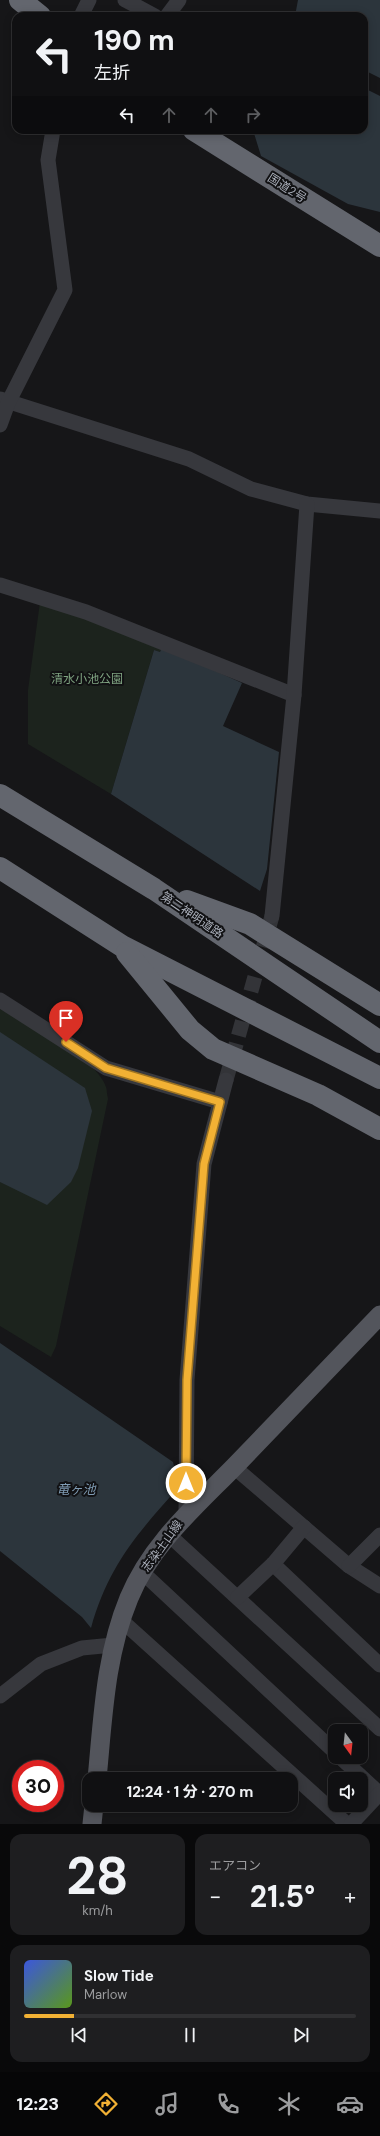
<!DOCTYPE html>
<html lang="ja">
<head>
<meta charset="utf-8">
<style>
	:root { --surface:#101012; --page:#1e1e20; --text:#f1f3f6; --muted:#9c9d9f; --line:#303032; --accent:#f2b134 }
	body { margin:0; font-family:"DM Sans","Noto Sans JP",sans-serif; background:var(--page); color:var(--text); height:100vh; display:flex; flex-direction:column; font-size:15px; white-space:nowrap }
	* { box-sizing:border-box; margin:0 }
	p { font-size:13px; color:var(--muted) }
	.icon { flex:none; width:22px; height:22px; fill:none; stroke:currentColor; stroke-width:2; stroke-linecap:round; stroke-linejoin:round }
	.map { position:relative; height:1824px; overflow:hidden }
	.panel { display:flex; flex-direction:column; gap:10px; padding:10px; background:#09090a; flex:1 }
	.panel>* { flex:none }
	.top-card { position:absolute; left:12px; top:12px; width:356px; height:122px; border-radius:12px; box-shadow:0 2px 10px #0003,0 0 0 1px var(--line); background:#101012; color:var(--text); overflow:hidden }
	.needle { width:26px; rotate:165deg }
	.buttons { position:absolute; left:328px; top:1724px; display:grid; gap:8px }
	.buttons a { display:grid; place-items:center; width:40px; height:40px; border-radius:8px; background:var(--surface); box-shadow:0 2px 10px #0003,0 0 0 1px var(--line); font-size:20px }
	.speed { position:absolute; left:12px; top:1760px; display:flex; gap:8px; font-size:20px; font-weight:700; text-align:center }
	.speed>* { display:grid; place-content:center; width:52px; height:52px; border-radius:50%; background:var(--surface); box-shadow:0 2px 10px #0003,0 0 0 1px var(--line); line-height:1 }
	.speed .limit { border:6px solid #d22; background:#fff; color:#111 }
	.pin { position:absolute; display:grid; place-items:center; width:34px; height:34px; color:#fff; margin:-41px -17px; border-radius:50% 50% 50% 0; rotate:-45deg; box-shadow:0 0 4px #0007 }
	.pin .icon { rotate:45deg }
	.me { position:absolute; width:44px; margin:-22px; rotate:0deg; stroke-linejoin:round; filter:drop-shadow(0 0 3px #0008) }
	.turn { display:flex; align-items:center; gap:14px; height:84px; padding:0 16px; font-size:18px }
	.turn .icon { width:52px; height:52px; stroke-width:2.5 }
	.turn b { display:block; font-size:28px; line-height:34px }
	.lanes { display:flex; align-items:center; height:38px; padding:0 16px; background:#0003; justify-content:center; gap:20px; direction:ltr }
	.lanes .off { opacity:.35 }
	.big { font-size:30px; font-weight:700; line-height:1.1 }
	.panel .tile { flex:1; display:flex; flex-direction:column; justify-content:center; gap:6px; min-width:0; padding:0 14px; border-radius:12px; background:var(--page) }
	.panel .dial { align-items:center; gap:0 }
	.dial b { font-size:52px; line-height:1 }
	.song { display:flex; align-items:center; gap:12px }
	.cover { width:48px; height:48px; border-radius:6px; background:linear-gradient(135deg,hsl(230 70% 55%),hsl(90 70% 35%)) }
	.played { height:4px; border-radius:2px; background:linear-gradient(90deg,var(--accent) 15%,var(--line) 15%) }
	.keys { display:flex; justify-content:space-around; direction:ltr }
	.heat { display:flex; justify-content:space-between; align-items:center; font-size:22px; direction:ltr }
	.panel .tiles { flex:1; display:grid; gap:10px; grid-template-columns:1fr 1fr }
	.tile:last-child { grid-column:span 2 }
	.trip { position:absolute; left:82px; top:1772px; width:216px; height:40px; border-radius:12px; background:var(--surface); box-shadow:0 2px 10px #0003,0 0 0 1px var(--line); font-weight:700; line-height:40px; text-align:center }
	.menu { display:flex; height:64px; justify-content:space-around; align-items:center; background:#060607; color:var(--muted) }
	.menu .icon { width:28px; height:28px }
	.menu .on { color:var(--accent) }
	.menu b { font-size:18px; color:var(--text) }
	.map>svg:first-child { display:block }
	.green { fill:#1c231d }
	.water { fill:#2c353c }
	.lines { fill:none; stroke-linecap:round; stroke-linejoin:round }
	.minor-tunnel { stroke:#333438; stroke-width:15; stroke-dasharray:15 8; stroke-linecap:butt }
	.minor { stroke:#37383d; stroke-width:15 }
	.major { stroke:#53555c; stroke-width:19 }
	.highway { stroke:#63666e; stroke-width:22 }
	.route-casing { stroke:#9d7322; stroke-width:10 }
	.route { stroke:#f2b134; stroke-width:7 }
	.labels { text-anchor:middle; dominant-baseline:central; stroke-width:4; stroke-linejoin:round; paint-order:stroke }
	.street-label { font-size:12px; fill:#a8adb8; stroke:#111113 }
	.park-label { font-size:12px; fill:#7fa381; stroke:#111113 }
	.water-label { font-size:13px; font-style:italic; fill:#7f9bb3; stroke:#111113 }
</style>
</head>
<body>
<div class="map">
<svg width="380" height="1824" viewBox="0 0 380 1824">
	<rect width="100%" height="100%" fill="#161618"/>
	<!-- green -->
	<g class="green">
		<polygon points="40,602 162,647 160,652 154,650 111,794 28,744 28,690"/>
		<path d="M 0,1009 C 26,1024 97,1058 106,1087 C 107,1090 107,1095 108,1099 L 56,1346 L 51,1357 L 0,1326 Z"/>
	</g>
	<!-- water -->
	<g class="water">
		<polygon points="298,0 380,0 380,78 364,70 364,16 295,16"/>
		<polygon points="364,88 380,96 380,212 348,204 261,156 253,130 364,130"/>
		<polygon points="162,647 242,683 223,726 279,752 267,869 260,891 111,794 154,650 160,652"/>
		<polygon points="0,1032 85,1088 92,1111 78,1168 71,1182 47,1205 0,1182"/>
		<path d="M 0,1343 L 173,1462 L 176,1474 L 177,1489 C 136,1535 108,1567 91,1628 L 82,1617 L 0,1551 Z"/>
	</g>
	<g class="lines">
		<!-- minor-tunnel -->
		<polyline class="minor-tunnel" points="226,1080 272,916"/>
		<!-- minor -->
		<g class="minor">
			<polyline points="125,0 155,16"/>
			<polyline points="81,16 89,0"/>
			<polyline points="167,16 179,0"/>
			<polyline points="0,399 189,459 251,489 307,504 380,511"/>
			<polyline points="0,425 8,403 65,290 48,160 53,130"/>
			<polyline points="0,585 86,612 294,695"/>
			<polyline points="272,916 294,695 307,504"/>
			<polyline points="0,1000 106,1068 220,1102"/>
			<polyline points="234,1467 349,1566 380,1586"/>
			<polyline points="186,1514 187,1380 204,1164 226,1080"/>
			<polyline points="168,1534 380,1729"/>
			<polyline points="273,1564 380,1665"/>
			<polyline points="349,1566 380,1535"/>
			<polyline points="142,1572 335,1752"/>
			<polyline points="238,1597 273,1564 304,1527"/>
			<polyline points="121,1620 347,1824"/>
			<polyline points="0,1696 41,1664 82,1648 113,1645"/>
			<polyline points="340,1757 380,1794"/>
			<polyline points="351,1824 380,1793"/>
		</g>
		<!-- major -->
		<g class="major">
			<path d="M 97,1779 C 103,1718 105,1656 129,1598 C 151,1544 196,1506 236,1465 C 284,1415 332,1365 380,1315"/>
			<polyline points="92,1824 94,1805"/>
		</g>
		<!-- highway -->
		<g class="highway">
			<polyline points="20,0 40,16"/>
			<polyline points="194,130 380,246"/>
			<polyline points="0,795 154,889 380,1042"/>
			<polyline points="0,868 122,946 380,1078"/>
			<polyline points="187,901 250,924 380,1005"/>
			<polyline points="127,953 190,1030 213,1049 318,1095 380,1129"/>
		</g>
	</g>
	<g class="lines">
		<!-- route casing -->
		<g class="route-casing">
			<polyline id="route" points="66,1042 106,1068 220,1102 204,1164 187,1380 186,1483"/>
		</g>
		<!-- route -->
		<use href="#route" class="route"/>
	</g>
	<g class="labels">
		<!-- street labels -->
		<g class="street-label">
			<text transform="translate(287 188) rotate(32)">国道2号</text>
			<text transform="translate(192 915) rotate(34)">第二神明道路</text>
			<text transform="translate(162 1546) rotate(-54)">志染土山線</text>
		</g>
		<!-- park labels -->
		<g class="park-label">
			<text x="87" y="679">清水小池公園</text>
		</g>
		<!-- water labels -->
		<g class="water-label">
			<text x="76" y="1489">竜ヶ池</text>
		</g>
	</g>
</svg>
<div class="buttons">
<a><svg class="needle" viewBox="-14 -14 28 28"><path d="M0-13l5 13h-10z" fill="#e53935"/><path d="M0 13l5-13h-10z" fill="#9c9d9f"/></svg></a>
<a><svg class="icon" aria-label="sound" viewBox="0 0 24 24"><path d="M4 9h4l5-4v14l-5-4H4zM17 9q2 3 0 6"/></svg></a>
</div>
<div class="speed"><div class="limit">30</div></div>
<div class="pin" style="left:66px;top:1042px;background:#d93025"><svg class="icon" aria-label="arrive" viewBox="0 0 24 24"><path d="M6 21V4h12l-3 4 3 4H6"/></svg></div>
<svg class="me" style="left:186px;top:1483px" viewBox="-20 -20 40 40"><circle r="17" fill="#f2b134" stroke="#fff" stroke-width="3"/><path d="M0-11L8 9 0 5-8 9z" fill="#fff"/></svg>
<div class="trip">12:24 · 1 分 · 270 m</div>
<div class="top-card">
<div class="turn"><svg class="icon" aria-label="left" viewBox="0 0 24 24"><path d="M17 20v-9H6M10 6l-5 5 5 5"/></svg><div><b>190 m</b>左折</div></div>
<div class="lanes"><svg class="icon" aria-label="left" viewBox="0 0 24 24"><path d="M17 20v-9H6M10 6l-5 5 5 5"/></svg><svg class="icon off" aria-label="ahead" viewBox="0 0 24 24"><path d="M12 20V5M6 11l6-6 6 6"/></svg><svg class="icon off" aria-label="ahead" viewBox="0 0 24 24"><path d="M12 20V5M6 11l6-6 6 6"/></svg><svg class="icon off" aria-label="right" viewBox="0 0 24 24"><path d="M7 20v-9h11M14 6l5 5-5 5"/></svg></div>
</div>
</div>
<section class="panel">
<div class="tiles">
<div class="tile dial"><b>28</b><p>km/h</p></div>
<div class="tile"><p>エアコン</p>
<div class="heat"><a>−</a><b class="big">21.5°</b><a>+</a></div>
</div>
<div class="tile">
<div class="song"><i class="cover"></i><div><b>Slow Tide</b><p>Marlow</p></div></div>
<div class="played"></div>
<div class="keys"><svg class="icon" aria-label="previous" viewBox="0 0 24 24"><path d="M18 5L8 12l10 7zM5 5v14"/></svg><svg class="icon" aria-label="pause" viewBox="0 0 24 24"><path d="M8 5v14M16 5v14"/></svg><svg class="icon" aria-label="next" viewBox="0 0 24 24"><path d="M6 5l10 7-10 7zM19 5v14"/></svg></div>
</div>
</div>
</section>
<nav class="menu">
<b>12:23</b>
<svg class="icon on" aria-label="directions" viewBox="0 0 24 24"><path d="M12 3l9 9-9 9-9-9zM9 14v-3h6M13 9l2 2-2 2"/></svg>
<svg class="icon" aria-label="music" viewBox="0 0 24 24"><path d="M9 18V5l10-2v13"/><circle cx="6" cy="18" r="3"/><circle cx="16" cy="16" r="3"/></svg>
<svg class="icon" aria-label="phone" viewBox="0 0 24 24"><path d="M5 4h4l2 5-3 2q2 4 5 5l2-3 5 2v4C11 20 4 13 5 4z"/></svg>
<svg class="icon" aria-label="climate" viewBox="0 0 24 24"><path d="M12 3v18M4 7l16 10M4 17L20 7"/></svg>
<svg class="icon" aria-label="car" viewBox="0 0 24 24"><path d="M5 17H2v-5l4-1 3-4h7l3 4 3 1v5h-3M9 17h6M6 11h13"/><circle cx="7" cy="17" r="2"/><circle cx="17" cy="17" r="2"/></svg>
</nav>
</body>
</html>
